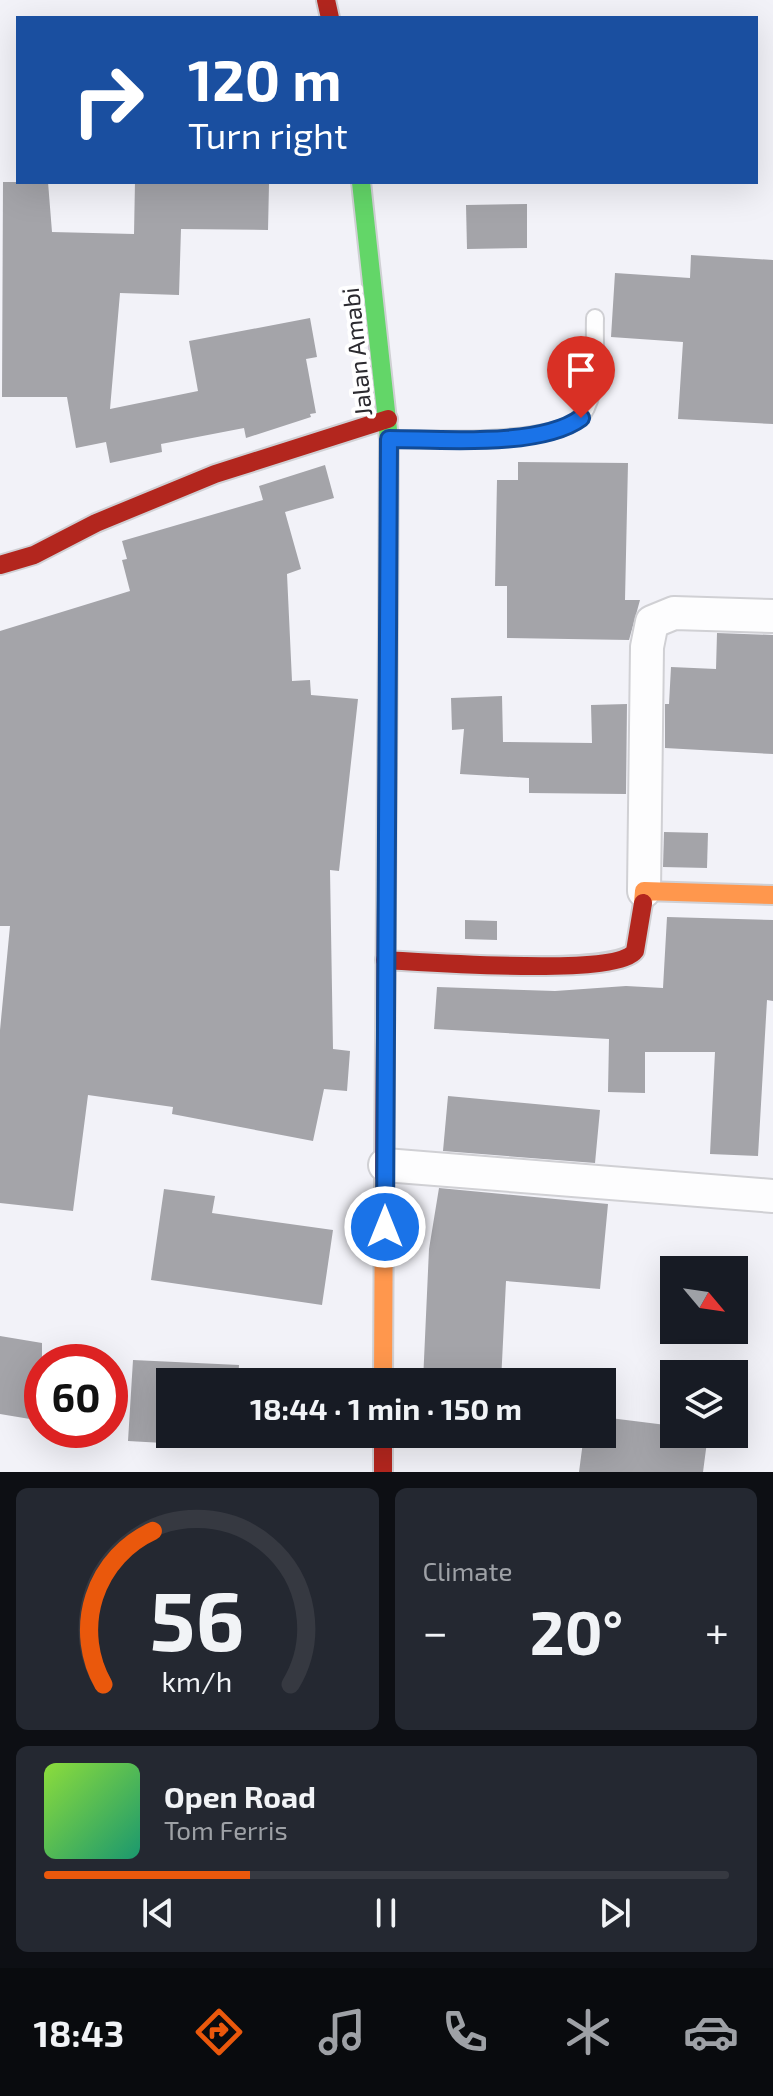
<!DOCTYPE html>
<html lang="en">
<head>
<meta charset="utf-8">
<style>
	:root { --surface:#171b24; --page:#242831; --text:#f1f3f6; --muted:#9ea1a6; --line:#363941; --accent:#ea580c }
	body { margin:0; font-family:"Exo 2",sans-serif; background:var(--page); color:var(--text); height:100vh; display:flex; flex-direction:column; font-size:30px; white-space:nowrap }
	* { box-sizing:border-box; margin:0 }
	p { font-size:26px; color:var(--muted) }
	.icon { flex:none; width:44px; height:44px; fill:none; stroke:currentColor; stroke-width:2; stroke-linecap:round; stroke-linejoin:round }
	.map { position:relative; height:1472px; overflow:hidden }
	.side { display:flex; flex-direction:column; gap:16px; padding:16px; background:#0d0f14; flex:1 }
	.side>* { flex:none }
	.guide { position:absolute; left:16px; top:16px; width:742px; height:168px; border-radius:0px; box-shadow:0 8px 32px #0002; background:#1a4fa0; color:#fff; overflow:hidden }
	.needle { width:52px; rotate:119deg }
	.controls { position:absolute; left:660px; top:1256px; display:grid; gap:16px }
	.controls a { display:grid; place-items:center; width:88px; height:88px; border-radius:0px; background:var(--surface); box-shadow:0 8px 32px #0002; font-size:40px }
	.speed { position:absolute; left:24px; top:1344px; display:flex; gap:16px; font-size:40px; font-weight:700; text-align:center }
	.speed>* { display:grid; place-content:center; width:104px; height:104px; border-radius:50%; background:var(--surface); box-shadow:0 8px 32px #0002; line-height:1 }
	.speed .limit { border:12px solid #d22; background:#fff; color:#111 }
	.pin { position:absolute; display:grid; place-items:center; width:68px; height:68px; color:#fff; margin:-82px -34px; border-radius:50% 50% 50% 0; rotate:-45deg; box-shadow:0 0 8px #0007 }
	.pin .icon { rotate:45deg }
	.me { position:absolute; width:88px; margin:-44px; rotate:0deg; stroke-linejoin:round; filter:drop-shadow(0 0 6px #0008) }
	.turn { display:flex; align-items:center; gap:28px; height:168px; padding:0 40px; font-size:36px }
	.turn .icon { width:104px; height:104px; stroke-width:2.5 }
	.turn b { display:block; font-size:56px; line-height:68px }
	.big { font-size:60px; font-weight:700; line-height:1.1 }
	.side .card { flex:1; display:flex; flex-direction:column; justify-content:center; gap:12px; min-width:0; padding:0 28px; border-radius:12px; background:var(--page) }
	.side .dial { align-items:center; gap:0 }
	.dial svg { height:208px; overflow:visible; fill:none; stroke:var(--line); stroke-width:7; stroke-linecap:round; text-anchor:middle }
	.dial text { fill:var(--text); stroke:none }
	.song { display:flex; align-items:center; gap:24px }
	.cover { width:96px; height:96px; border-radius:12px; background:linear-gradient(135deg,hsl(90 70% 55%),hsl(160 70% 35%)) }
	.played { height:8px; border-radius:4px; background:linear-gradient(90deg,var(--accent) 30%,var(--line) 30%) }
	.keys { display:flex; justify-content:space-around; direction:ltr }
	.heat { display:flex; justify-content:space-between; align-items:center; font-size:44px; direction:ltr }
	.side .tiles { flex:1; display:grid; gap:16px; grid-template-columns:1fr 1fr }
	.card:last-child { grid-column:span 2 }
	.trip { position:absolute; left:156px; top:1368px; width:460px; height:80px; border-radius:0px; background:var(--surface); box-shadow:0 8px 32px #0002; font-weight:700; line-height:80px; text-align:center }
	.menu { display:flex; height:128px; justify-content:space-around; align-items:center; background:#090b0e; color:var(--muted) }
	.menu .icon { width:56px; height:56px }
	.menu .on { color:var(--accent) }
	.menu b { font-size:36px; color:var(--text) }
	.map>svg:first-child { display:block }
	.building { fill:#a4a4a9 }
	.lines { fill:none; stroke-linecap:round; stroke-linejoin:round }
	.lane-casing { stroke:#d0d0d4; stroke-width:20 }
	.street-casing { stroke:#d0d0d4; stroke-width:36 }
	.fast-casing { stroke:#d0d0d4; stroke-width:22 }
	.slow-casing { stroke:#d0d0d4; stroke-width:22 }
	.jam-casing { stroke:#d0d0d4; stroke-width:22 }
	.lane { stroke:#fdfdfe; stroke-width:16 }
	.street { stroke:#fdfdfe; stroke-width:32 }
	.fast { stroke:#63d668; stroke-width:18 }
	.slow { stroke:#ff974d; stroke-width:18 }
	.jam { stroke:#b3261e; stroke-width:18 }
	.route-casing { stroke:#114b97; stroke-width:20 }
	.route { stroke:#1a73e8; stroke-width:14 }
	.labels { text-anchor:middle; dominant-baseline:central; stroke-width:8; stroke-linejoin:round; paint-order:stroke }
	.street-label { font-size:24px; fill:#2b2a2f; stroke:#fff }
</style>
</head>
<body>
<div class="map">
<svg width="773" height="1472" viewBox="0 0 773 1472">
	<rect width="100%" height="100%" fill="#f2f2f8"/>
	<!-- building -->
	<g class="building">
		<polygon points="3,182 48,182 52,232 134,234 135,182 269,184 268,230 181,229 179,295 120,293 110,409 198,391 189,341 310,318 317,357 306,359 316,413 310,414 311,417 246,438 244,428 161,444 162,452 110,463 106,442 76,448 67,397 2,397"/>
		<polygon points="527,204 527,248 467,249 466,205"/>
		<polygon points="691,255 773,260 773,424 678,419 683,342 611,337 615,273 690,278"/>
		<polygon points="518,462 628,463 625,600 640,600 629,640 507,638 507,586 495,586 497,480 518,480"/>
		<polygon points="325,465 334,498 285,512 301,569 287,574 292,681 310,680 311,695 358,699 339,871 330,870 333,1049 350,1051 347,1091 324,1089 313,1141 172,1114 173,1107 88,1095 73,1211 0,1203 0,1030 10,926 0,926 0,631 130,591 122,560 127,559 122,541 263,500 259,486"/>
		<polygon points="717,633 773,635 773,754 665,748 665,704 669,704 671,667 716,669"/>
		<polygon points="502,696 503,742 592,743 591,705 627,704 626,794 529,793 529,778 460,774 464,729 452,730 451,698"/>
		<polygon points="664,832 708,833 707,868 663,867"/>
		<polygon points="667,917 773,920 773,1001 767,1000 758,1156 710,1154 715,1052 645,1052 645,1093 608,1092 609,1039 434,1029 437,987 555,991 626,986 663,988"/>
		<polygon points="465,920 497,921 497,940 465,939"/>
		<polygon points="448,1096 600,1110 595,1163 443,1151"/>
		<polygon points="439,1188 608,1204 600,1289 506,1281 501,1382 423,1382 429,1249"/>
		<polygon points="164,1189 215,1196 212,1213 333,1230 322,1305 151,1280"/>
		<polygon points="0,1336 42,1343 42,1421 0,1414"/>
		<polygon points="133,1360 239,1365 238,1382 170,1382 170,1434 235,1434 234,1447 128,1441"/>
		<polygon points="602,1417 674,1426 674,1434 708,1434 703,1472 579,1472 584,1434 602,1434"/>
	</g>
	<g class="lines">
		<!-- lane casing -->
		<g class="lane-casing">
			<path id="lane" d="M 390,439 C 429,439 561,446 582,415 C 599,390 594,348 595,318"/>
		</g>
		<!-- street casing -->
		<g class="street-casing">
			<g id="street">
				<polyline points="644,891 647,647 652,622 674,613 773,616"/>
				<polyline points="385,1165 773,1196"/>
			</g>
		</g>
		<!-- fast casing -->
		<g class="fast-casing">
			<polyline id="fast" points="361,182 389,439 388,625"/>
		</g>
		<!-- slow casing -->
		<g class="slow-casing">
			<g id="slow">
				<polyline points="643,903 644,891 773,895"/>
				<polyline points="383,1382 384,1176"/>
			</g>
		</g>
		<!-- jam casing -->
		<g class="jam-casing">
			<g id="jam">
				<polyline points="326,0 330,18"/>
				<polyline points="0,565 34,555 96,523 215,474 388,419"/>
				<path d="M 385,960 C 424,962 617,977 635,951 L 643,903"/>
				<polyline points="384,1176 388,625"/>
				<polyline points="383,1434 383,1472"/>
			</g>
		</g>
		<!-- lane -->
		<use href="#lane" class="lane"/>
		<!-- street -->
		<use href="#street" class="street"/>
		<!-- fast -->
		<use href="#fast" class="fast"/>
		<!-- slow -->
		<use href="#slow" class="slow"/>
		<!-- jam -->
		<use href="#jam" class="jam"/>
	</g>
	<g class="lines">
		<!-- route casing -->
		<g class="route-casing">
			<path id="route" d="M 385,1227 L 389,439 C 441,439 540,448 581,418"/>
		</g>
		<!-- route -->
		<use href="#route" class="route"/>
	</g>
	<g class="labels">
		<!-- street labels -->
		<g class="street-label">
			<text transform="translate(356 352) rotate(-96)">Jalan Amabi</text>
		</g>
	</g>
</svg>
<div class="controls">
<a><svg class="needle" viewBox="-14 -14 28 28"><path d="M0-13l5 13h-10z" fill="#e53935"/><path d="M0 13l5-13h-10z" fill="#9ea1a6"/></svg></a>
<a><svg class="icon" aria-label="layers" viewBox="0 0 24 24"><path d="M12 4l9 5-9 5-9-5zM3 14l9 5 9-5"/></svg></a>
</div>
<div class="speed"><div class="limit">60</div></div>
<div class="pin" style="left:581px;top:418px;background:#d93025"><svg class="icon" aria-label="arrive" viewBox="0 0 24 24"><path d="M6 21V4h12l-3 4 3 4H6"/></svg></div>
<svg class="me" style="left:385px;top:1227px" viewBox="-20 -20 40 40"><circle r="17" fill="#1a73e8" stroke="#fff" stroke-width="3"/><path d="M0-11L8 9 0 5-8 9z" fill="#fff"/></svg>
<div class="trip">18:44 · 1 min · 150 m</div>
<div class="guide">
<div class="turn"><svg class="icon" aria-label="right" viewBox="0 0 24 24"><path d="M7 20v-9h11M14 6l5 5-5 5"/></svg><div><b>120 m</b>Turn right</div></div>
</div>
</div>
<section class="side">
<div class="tiles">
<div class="card dial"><svg viewBox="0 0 100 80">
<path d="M14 69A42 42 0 1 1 86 69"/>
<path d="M14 69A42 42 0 0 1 33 10" stroke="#ea580c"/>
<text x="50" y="56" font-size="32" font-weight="700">56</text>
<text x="50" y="72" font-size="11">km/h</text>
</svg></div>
<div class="card"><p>Climate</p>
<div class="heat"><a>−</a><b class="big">20°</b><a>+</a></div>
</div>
<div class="card">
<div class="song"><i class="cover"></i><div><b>Open Road</b><p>Tom Ferris</p></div></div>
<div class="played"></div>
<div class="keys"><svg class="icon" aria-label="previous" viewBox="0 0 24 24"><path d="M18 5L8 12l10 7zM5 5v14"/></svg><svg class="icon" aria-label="pause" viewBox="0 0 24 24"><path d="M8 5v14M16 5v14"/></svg><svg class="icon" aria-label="next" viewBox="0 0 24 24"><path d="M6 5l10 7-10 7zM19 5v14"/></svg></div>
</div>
</div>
</section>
<nav class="menu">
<b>18:43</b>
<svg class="icon on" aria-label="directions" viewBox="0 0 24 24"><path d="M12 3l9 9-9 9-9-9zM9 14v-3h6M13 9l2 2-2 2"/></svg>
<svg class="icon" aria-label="music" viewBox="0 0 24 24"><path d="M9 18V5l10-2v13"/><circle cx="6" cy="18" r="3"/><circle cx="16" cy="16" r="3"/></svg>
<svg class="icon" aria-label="phone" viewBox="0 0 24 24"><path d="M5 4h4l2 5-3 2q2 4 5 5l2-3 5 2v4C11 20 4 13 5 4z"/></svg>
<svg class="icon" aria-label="climate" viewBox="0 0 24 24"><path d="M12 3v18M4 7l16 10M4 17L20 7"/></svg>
<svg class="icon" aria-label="car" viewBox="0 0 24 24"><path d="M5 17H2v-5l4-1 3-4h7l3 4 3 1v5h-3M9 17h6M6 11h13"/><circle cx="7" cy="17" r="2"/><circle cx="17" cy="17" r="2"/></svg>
</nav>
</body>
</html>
